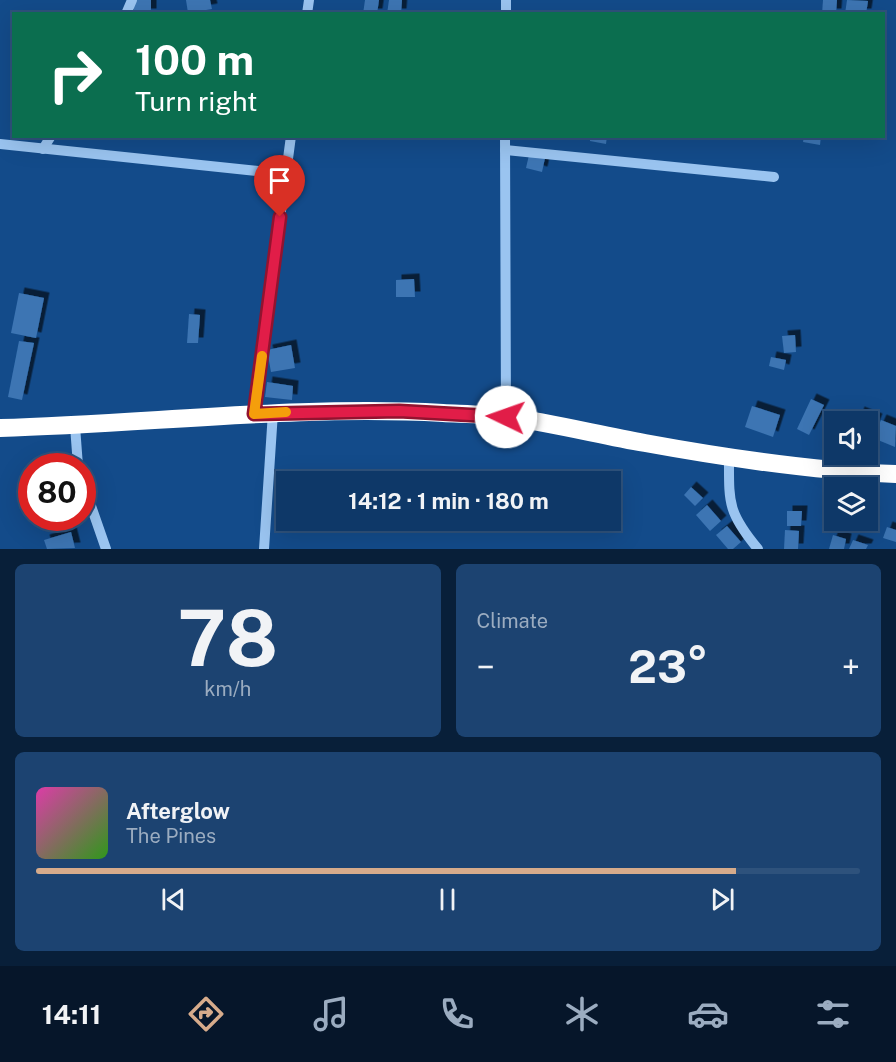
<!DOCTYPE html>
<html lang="en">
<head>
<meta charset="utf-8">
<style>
	:root { --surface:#0e3868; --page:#1c4371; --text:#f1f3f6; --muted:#9bacc0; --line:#2e527c; --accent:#d6ab8b }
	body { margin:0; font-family:"Public Sans",sans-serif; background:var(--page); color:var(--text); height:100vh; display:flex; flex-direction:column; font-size:22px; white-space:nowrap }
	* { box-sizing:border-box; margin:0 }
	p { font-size:20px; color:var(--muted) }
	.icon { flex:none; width:33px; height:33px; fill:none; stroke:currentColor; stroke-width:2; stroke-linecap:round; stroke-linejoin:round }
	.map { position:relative; height:549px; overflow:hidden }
	.details { display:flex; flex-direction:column; gap:15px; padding:15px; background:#081f39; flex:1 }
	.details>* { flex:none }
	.top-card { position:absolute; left:12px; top:12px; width:873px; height:126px; border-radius:0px; box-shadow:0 6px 24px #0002,0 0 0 2px var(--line); background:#0b6e4f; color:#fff; overflow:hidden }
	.fabs { position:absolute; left:824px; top:411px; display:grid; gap:12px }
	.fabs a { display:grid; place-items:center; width:54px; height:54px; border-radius:0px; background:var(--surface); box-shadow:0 6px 24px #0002,0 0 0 2px var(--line); font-size:30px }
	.speed { position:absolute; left:18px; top:453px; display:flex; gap:12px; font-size:30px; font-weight:700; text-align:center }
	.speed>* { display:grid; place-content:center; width:78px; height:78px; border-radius:50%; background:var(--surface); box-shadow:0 6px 24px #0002,0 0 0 2px var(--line); line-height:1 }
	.speed .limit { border:9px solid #d22; background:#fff; color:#111 }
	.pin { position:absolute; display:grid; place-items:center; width:51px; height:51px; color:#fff; margin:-62px -26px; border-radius:50% 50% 50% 0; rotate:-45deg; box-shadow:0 0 6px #0007 }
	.pin .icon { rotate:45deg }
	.me { position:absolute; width:66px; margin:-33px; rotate:273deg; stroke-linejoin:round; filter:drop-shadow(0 0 4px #0008) }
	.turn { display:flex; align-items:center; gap:21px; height:126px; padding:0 24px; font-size:27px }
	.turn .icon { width:78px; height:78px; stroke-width:2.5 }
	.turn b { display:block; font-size:42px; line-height:51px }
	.big { font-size:45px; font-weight:700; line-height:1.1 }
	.details .widget { flex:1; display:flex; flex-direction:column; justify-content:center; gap:9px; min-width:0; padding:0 21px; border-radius:9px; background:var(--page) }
	.details .dial { align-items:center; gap:0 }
	.dial b { font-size:78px; line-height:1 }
	.song { display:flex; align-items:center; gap:18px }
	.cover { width:72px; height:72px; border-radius:9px; background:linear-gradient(135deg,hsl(320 70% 55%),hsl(110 70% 35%)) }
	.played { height:6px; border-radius:3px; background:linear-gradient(90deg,var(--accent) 85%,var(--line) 85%) }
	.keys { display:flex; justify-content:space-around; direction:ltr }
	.heat { display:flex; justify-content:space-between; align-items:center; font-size:33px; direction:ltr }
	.details .tiles { flex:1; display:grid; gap:15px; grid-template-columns:1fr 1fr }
	.widget:last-child { grid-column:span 2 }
	.trip { position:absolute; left:276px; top:471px; width:345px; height:60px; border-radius:0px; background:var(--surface); box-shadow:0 6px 24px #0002,0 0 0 2px var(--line); font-weight:700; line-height:60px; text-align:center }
	.tabs { display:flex; height:96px; justify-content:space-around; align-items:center; background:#06162a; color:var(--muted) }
	.tabs .icon { width:42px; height:42px }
	.tabs .selected { color:var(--accent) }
	.tabs b { font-size:27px; color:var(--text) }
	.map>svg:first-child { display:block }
	.building { fill:#3c75b3; filter:url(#shadow) }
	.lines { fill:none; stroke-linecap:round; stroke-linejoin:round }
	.minor { stroke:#9ac4f0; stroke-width:10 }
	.highway { stroke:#fff; stroke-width:18 }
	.route-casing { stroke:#92132f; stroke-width:15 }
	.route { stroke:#e11d48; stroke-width:10 }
	.slow { stroke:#f59e0b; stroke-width:10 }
</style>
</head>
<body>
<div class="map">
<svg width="896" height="549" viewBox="0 0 896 549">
	<defs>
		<filter id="shadow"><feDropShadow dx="5.5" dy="-5.5" stdDeviation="0" flood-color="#0009"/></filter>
	</defs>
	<rect width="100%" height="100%" fill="#134b8a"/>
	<!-- building -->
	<g class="building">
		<rect x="134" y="0" width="17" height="14"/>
		<polygon points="186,0 210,0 212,9 188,13"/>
		<polygon points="365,0 379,0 377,14 363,14"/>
		<polygon points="389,0 402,0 401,14 387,14"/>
		<polygon points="823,0 837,0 836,14 822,14"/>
		<polygon points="847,0 868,1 866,14 845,14"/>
		<polygon points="590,136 607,136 606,144 590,141"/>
		<polygon points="804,136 821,136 820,145 803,142"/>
		<polygon points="529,155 545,158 542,172 526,168"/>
		<polygon points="414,279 415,297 396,297 396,280"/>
		<polygon points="19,293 44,298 36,338 11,333"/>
		<polygon points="189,314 200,315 198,343 187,343"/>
		<polygon points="795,335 796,352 784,353 782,336"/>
		<polygon points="19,341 34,343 22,400 8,397"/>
		<polygon points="291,345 295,368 271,372 267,350"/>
		<polygon points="771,357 786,360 784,370 769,366"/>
		<polygon points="267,382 293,386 292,400 265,397"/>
		<polygon points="811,399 824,405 809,435 797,429"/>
		<polygon points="752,406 780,415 773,437 745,427"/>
		<polygon points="859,412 877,419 872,432 867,430 867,422 856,422"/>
		<polygon points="881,420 896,426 895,447 873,438"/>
		<polygon points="691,487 703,498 695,506 684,495"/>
		<polygon points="707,505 721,521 710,531 696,515"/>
		<polygon points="787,511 802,511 801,526 787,526"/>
		<polygon points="727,526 741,542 733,549 728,549 716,535"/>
		<polygon points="887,527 896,530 896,542 883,538"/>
		<polygon points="785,530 799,531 798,549 784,549"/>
		<polygon points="71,532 75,548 47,549 44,540"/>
		<polygon points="833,535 846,539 844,549 829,549"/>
		<polygon points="853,540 868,545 866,549 849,549"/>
	</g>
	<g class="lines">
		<!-- minor -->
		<g class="minor">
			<polyline points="126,14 132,0"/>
			<polyline points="307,14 309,0"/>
			<polyline points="506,14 506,0"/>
			<polyline points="505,136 506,417"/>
			<polyline points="0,144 286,174"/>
			<polyline points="43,149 51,136"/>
			<polyline points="505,150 774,177"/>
			<polyline points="254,414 291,136"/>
			<polyline points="75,426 78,466"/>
			<path d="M 729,456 C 729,502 727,512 758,549"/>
			<polyline points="82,480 106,549"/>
			<polyline points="264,549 273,412"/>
		</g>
		<!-- highway -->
		<path class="highway" d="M 0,428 C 148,424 295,405 443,413 C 464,414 486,414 507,417 C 553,423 599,435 645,443 C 727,458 812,471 896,474"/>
	</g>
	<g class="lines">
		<!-- route casing -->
		<g class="route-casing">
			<polyline id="route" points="280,217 254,414 399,411 506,417"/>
		</g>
		<!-- route -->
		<use href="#route" class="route"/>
		<!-- slow -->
		<polyline class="slow" points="262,356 254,414 286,412"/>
	</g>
</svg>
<div class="fabs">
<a><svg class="icon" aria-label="sound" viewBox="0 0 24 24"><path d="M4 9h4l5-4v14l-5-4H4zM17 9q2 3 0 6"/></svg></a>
<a><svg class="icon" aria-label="layers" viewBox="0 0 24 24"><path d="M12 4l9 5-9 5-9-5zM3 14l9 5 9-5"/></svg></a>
</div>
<div class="speed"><div class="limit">80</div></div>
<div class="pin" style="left:280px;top:217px;background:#d93025"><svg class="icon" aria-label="arrive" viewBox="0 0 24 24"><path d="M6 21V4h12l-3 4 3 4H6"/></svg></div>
<svg class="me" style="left:506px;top:417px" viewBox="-20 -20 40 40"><circle r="19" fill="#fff"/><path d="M0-13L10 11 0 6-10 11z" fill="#e11d48"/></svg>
<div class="trip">14:12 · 1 min · 180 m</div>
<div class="top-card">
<div class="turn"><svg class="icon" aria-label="right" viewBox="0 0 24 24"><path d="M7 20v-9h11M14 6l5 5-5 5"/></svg><div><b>100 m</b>Turn right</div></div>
</div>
</div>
<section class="details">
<div class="tiles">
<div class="widget dial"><b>78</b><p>km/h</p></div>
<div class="widget"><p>Climate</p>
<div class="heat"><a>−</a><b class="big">23°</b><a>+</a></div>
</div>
<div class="widget">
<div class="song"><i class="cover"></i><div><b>Afterglow</b><p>The Pines</p></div></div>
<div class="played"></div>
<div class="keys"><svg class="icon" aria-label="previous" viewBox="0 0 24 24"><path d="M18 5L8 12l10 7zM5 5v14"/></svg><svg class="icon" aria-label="pause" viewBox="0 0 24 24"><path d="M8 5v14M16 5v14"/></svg><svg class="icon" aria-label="next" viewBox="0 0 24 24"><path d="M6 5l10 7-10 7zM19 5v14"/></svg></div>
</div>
</div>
</section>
<nav class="tabs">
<b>14:11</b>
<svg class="icon selected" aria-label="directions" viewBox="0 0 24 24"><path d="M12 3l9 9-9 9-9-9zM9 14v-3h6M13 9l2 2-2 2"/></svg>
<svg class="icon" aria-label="music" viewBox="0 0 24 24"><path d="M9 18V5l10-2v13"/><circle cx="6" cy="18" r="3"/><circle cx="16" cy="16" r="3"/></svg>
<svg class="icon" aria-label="phone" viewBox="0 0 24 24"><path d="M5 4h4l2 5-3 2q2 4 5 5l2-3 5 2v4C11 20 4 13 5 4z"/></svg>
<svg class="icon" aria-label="climate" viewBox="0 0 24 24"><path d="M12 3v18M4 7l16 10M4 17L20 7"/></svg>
<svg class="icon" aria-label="car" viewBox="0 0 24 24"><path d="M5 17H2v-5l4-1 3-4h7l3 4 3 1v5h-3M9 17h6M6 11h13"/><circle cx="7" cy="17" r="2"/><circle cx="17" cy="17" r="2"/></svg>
<svg class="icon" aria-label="filters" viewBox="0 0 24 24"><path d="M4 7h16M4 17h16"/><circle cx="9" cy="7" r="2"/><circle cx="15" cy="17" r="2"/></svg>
</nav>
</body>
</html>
